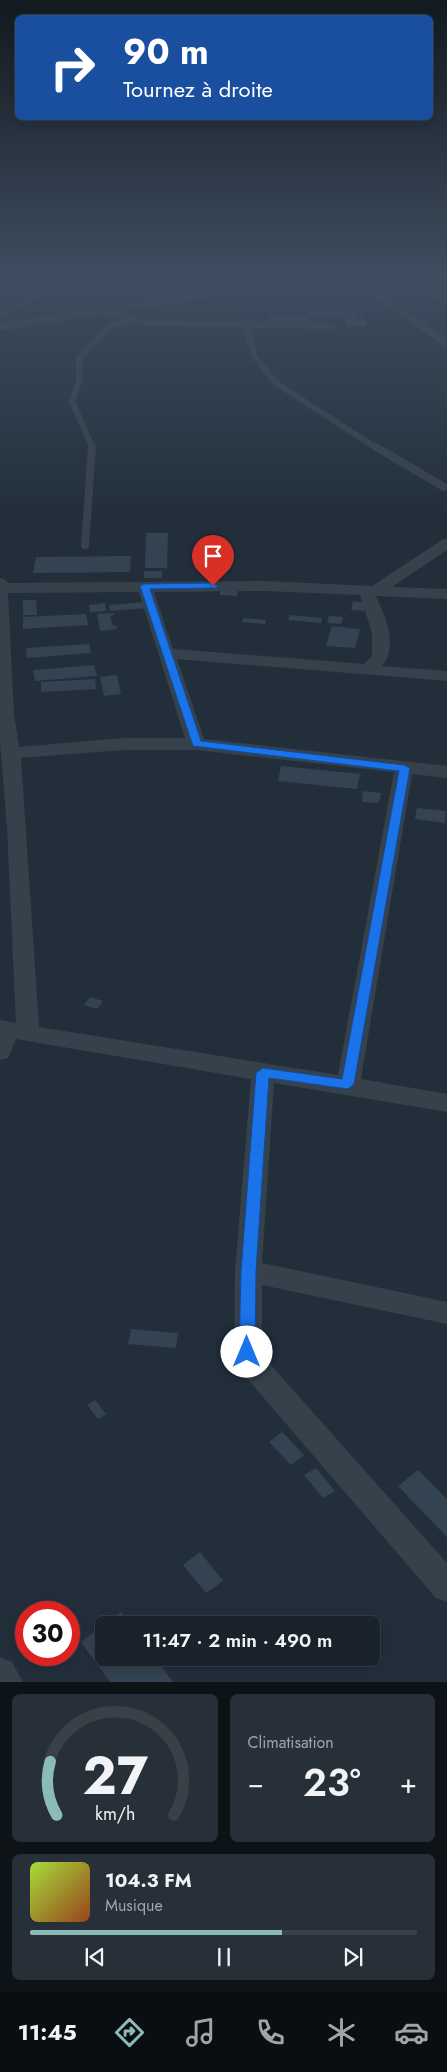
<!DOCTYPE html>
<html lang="fr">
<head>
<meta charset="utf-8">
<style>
	:root { --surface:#1a232c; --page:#272f38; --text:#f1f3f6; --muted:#9fa4a9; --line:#384048; --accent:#8bbbb9 }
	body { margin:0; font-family:Jost,sans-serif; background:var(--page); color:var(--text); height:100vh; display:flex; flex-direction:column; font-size:19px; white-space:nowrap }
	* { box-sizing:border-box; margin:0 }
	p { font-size:16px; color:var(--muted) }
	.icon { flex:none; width:28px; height:28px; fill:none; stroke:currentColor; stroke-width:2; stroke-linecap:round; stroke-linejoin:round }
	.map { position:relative; height:1682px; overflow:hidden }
	.sheet { display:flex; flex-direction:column; gap:12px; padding:12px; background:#0e1318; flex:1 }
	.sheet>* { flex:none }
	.hud { position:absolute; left:15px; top:15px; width:418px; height:105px; border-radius:8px; box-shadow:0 2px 12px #0003,0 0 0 1px var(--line); background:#1a4fa0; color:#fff; overflow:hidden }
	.speed { position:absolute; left:15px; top:1601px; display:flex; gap:10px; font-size:25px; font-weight:700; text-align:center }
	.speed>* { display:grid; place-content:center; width:65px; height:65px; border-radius:50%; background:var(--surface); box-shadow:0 2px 12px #0003,0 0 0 1px var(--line); line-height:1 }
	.speed .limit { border:8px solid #d22; background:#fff; color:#111 }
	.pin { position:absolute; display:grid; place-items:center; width:42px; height:42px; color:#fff; margin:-51px -21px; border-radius:50% 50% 50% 0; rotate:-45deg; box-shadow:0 0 5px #0007 }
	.pin .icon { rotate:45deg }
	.me { position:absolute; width:55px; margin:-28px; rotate:0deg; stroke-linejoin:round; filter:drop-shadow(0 0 4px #0008) }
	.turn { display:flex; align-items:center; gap:18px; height:105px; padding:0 25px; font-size:22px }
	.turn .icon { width:65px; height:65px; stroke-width:2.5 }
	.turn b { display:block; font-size:35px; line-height:42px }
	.big { font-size:38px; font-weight:600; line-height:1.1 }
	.sheet .tile { flex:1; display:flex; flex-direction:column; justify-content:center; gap:8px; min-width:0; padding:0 18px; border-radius:8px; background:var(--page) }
	.sheet .dial { align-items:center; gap:0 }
	.dial svg { height:130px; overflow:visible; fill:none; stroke:var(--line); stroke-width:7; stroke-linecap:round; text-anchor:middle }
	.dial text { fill:var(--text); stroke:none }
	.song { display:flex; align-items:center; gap:15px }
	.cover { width:60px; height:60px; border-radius:8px; background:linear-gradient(135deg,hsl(80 70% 55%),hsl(20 70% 35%)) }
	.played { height:5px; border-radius:2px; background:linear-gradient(90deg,var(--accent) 65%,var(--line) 65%) }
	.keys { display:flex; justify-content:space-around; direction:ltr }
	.heat { display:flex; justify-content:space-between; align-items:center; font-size:28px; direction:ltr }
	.sheet .tiles { flex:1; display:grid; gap:12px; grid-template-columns:1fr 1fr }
	.tile:last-child { grid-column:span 2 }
	.trip { position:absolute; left:95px; top:1616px; width:285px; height:50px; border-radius:8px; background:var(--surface); box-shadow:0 2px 12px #0003,0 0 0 1px var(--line); font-weight:600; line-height:50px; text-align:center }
	.tab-bar { display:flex; height:80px; justify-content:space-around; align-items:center; background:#0a0e12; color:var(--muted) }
	.tab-bar .icon { width:35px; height:35px }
	.tab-bar .current { color:var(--accent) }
	.tab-bar b { font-size:22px; color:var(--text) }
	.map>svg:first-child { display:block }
	.building { fill:#344352 }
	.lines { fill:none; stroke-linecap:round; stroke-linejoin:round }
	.service-far1 { stroke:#36414b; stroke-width:6 }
	.service { stroke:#36414b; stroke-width:8 }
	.minor { fill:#36414b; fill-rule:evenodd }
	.route { fill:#1a73e8; stroke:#114b97 }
</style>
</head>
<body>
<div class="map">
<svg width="447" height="1682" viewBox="0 0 447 1682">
	<rect width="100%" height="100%" fill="#222f3b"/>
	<!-- building -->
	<g class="building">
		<polygon points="429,278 447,278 447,283 438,284"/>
		<polygon points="447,294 447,303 444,304 432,296"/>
		<polygon points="354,311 356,317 313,318 311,312"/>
		<polygon points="268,316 309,316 310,321 269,321"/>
		<polygon points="359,316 364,316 367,326 347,327 344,318 360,318"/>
		<polygon points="146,533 168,533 167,568 145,568"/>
		<polygon points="131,556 130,572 33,573 36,557"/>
		<rect x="144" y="571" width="18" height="7"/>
		<polygon points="220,591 238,591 237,596 220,595"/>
		<polygon points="23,600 36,600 37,615 23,615"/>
		<polygon points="353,601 366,603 364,611 351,610"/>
		<polygon points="144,602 146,608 110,611 109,605"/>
		<polygon points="105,603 106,611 90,612 89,605"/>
		<polygon points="113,613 114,615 110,616 113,626 116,625 117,629 100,631 97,614"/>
		<polygon points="86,614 88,625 23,629 23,617"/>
		<polygon points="290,615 322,618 321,623 288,620"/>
		<polygon points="329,616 343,617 341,624 327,623"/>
		<polygon points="243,618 266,620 265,624 242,622"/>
		<polygon points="332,626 360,629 355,648 326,646"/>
		<polygon points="89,644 91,653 27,658 26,648"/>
		<polygon points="94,665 97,676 35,681 33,670"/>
		<polygon points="117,675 121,694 104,696 100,677"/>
		<polygon points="95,679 96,689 41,692 41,682"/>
		<polygon points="281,766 360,774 357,789 278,781"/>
		<polygon points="363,791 381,793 379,803 362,802"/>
		<polygon points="417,808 446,811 445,823 415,819"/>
		<polygon points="90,997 103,1001 97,1009 84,1005"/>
		<polygon points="131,1329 178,1333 176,1348 128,1344"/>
		<polygon points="95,1400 106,1414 98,1419 87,1405"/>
		<polygon points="282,1432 304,1455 291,1465 269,1442"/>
		<polygon points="316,1468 335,1491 323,1498 304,1475"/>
		<polygon points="418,1470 447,1499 447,1537 398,1486"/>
		<polygon points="200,1552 223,1581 206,1593 183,1565"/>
		<polygon points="121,1612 131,1625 104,1625 104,1658 155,1658 173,1682 110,1682 81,1642"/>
	</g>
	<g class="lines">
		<!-- service-far1 -->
		<g class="service-far1">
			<polyline points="104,312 148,323 332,326"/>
			<polyline points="246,325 255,357 276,383 378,449"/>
			<polyline points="93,449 72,401 79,382 79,358 110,326 135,320"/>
		</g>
		<!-- service -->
		<g class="service">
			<polyline points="376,447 444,487"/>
			<polyline points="85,545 92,447"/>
		</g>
		<!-- minor -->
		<g class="minor">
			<polygon points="66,278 79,278 0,318 0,311"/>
			<polygon points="292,278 315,278 310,281 0,331 0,323"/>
			<polygon points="347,278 359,278 447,339 447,348"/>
			<path d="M 447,538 L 447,550 L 392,587 L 447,589 L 447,599 L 376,596 C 385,617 399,645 382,666 L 447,671 L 447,681 L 177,659 L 204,739 L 447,766 L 447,778 L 412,774 L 361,1079 L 447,1094 L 447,1112 L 274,1083 L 262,1263 L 447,1302 L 447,1324 L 262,1285 L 262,1355 L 447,1563 L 447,1602 L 436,1598 L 238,1368 L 234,1359 L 235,1271 L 251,1079 L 16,1039 L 8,1058 L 0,1060 L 0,1020 L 16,1023 L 7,827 L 0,741 L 0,578 L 6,580 L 8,583 L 265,581 L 372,586 L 442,540 ZM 265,591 L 360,595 L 372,633 L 372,656 L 364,664 L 173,649 L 154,592 ZM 139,592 L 185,738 L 123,738 L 19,747 L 14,714 L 8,593 ZM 123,750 L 196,750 L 394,772 L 338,1075 L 39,1027 L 21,758 Z"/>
			<polygon points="0,1657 12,1662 23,1682 0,1682"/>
		</g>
	</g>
	<!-- sky -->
	<linearGradient id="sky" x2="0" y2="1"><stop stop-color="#131a20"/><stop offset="0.54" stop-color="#3e4d60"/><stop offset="1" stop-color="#3e4d60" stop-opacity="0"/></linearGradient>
	<rect width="447" height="513" fill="url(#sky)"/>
	<!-- route -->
	<polygon class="route" points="213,583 218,586 216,588 150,589 201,741 404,765 410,768 354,1084 348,1089 269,1078 256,1271 255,1352 253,1357 247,1359 241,1357 239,1352 241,1271 256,1073 263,1068 342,1079 399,771 193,746 140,586 144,584"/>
</svg>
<div class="speed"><div class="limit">30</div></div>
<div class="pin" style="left:213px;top:586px;background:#d93025"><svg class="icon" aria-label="arrive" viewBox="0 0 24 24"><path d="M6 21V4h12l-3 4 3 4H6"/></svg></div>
<svg class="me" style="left:247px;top:1352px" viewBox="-20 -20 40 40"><circle r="19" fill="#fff"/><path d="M0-13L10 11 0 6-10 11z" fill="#1a73e8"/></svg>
<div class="trip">11:47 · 2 min · 490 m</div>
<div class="hud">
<div class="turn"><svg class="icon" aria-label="right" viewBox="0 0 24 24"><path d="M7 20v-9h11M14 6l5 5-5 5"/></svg><div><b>90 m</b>Tournez à droite</div></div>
</div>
</div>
<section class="sheet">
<div class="tiles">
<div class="tile dial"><svg viewBox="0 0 100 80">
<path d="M14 69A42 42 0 1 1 86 69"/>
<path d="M14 69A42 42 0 0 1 10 36" stroke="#8bbbb9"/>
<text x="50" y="56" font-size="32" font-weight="700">27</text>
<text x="50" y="72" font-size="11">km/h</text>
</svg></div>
<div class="tile"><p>Climatisation</p>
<div class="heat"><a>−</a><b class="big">23°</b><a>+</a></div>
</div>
<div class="tile">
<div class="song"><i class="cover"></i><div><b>104.3 FM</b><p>Musique</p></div></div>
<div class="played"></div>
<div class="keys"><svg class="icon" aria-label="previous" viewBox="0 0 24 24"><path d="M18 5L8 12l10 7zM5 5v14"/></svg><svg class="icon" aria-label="pause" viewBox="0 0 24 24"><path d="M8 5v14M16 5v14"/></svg><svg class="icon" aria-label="next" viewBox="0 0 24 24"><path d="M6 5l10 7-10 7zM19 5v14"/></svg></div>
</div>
</div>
</section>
<nav class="tab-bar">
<b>11:45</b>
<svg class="icon current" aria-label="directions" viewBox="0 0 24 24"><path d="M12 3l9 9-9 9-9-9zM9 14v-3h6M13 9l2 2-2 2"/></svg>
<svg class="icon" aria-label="music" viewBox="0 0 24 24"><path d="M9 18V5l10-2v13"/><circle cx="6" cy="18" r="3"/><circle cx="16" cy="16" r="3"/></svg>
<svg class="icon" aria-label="phone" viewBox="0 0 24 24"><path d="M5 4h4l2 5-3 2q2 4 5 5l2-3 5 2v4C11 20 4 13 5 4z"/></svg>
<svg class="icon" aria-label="climate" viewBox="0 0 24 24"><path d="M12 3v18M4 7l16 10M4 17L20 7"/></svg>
<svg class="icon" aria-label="car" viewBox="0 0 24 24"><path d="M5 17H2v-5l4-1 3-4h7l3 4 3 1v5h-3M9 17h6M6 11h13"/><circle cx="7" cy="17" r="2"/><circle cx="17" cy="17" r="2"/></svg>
</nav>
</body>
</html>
